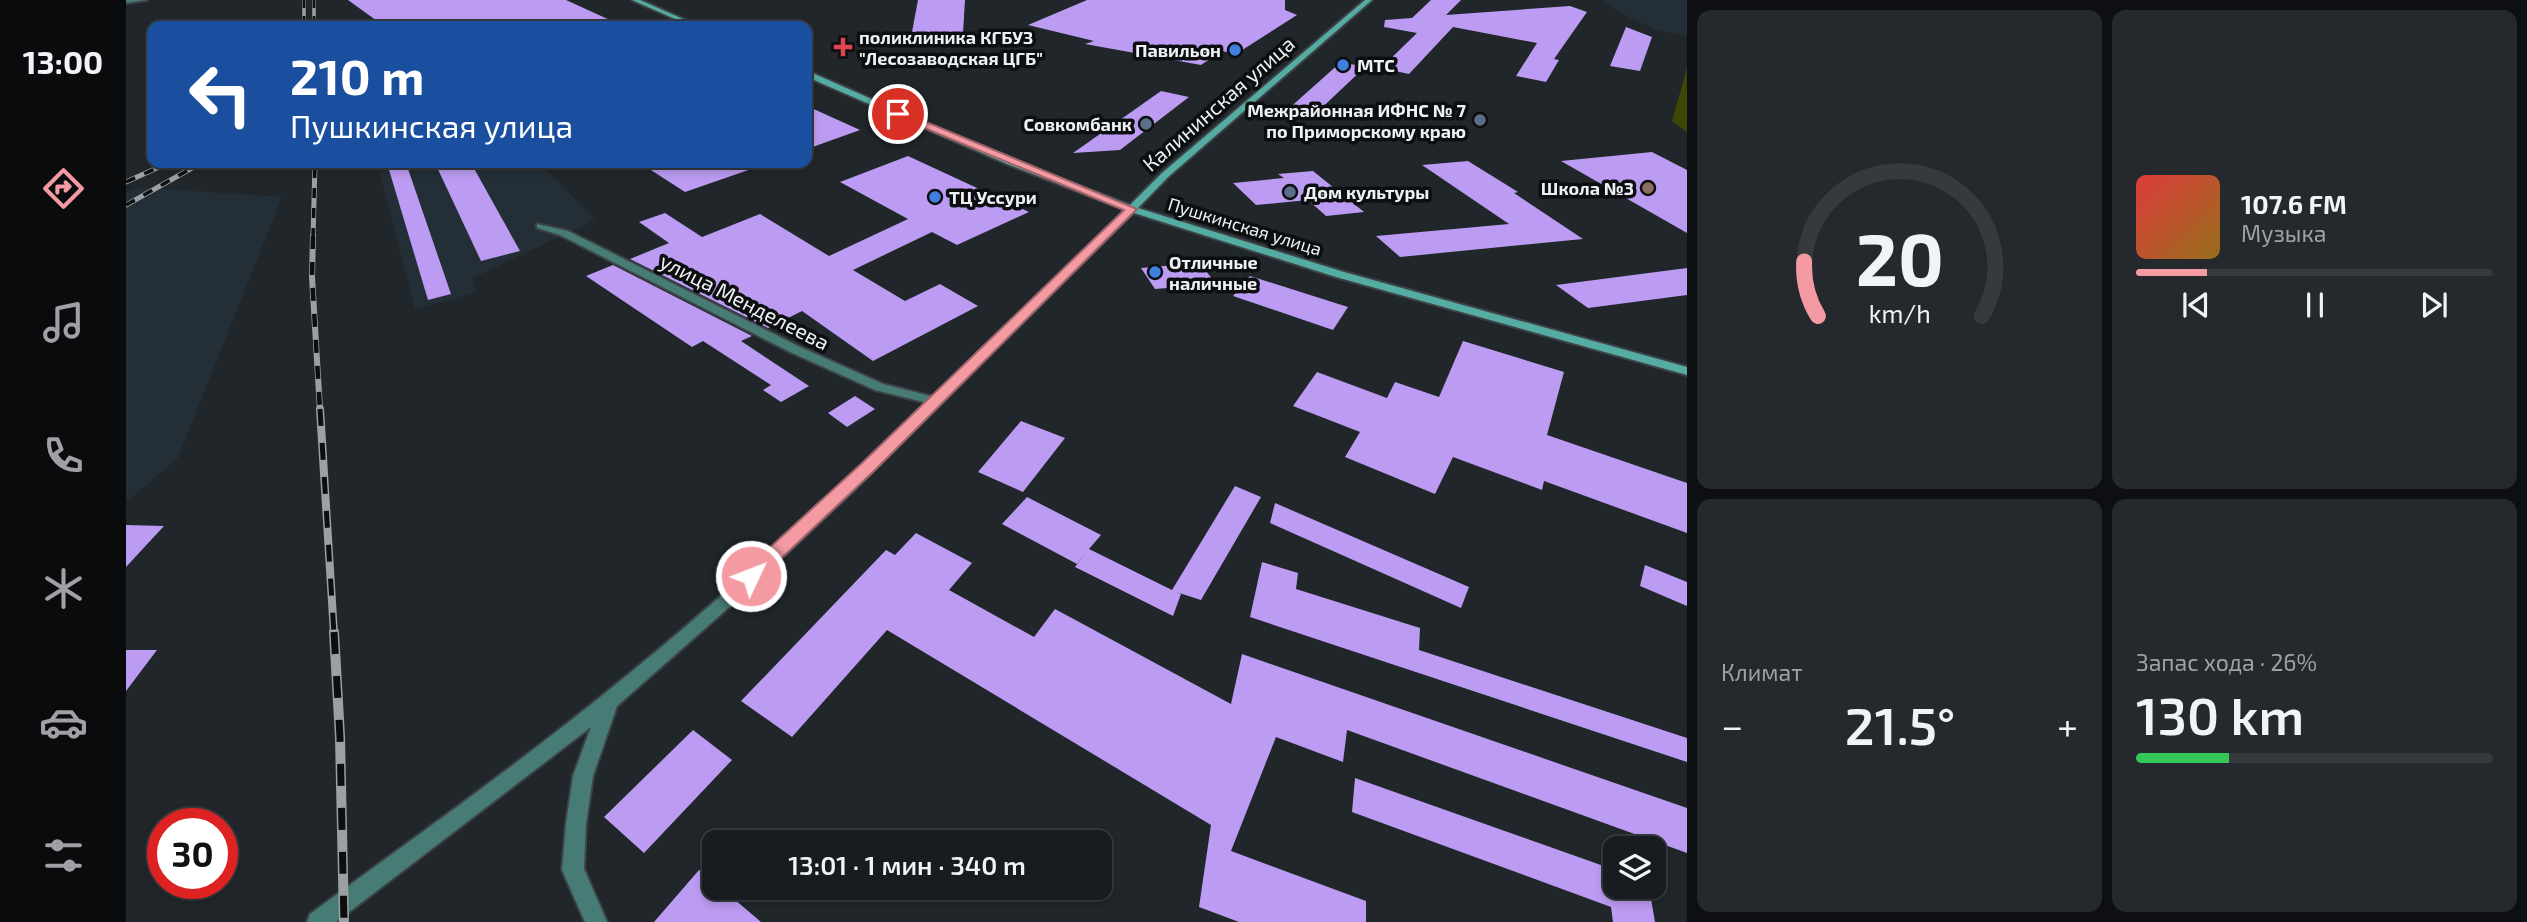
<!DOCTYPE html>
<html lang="ru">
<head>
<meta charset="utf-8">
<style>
	:root { --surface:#181c20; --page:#25292d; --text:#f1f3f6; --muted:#9fa1a5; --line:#363a3e; --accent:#f49aa3 }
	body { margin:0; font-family:"Exo 2",sans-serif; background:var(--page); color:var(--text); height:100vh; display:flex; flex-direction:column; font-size:26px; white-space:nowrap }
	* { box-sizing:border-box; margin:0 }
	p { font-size:23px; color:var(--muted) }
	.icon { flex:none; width:38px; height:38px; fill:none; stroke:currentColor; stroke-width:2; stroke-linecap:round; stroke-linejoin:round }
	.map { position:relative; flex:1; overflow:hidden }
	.panel { display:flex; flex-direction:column; gap:10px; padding:10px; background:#0d0f12; width:840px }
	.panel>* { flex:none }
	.top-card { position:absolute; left:21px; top:21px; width:665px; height:147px; border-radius:14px; box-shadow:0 4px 10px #0003,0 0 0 2px var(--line); background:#1a4fa0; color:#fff; overflow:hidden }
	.buttons { position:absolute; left:1477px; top:836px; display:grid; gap:14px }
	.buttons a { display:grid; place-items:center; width:63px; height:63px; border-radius:14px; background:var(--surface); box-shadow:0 4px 10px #0003,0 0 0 2px var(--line); font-size:35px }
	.speed { position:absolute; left:21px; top:808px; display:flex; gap:14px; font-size:35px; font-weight:700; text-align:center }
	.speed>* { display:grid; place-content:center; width:91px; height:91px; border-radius:50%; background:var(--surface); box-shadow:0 4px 10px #0003,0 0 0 2px var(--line); line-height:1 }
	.speed .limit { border:10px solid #d22; background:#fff; color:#111 }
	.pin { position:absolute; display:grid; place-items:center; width:60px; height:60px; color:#fff; margin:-30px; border:4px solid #fff; border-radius:50%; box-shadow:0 2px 7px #0007 }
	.me { position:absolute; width:77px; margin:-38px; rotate:47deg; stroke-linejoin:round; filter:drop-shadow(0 0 5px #0008) }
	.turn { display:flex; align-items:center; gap:24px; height:147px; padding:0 28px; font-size:32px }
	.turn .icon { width:91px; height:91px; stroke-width:2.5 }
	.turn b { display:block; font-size:49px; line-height:60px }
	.big { font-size:52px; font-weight:600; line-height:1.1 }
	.panel .card { flex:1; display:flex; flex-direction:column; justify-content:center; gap:10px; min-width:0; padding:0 24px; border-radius:14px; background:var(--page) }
	.panel .dial { align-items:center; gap:0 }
	.dial svg { height:182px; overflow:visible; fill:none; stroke:var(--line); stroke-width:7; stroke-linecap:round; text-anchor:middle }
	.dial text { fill:var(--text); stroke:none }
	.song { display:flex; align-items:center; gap:21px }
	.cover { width:84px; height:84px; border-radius:10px; background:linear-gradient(135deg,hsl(0 70% 55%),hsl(40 70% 35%)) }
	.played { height:7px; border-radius:4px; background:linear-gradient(90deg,var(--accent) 20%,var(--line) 20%) }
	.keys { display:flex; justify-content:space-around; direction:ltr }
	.heat { display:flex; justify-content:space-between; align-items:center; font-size:38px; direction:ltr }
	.charge { height:10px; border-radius:5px; background:linear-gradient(90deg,#34c759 26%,var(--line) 0) }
	.panel .tiles { flex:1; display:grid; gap:10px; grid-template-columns:repeat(2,1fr) }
	.trip { position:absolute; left:576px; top:830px; width:410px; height:70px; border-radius:14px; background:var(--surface); box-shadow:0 4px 10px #0003,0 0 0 2px var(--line); font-weight:600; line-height:70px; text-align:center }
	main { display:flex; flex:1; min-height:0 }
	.tabs { display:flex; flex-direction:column; width:126px; justify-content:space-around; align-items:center; background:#0a0b0d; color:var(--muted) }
	.tabs .icon { width:49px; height:49px }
	.tabs .on { color:var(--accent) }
	.tabs b { font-size:32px; color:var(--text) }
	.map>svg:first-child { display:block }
	.built { fill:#242e37 }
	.green { fill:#3f4705 }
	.building { fill:#bb9cf2 }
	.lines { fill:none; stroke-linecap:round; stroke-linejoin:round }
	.minor-casing { stroke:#3d4246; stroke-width:4 }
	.secondary-casing { stroke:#3d4246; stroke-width:4 }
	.minor { fill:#477b75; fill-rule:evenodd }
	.secondary { fill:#54aca3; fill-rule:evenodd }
	.rail-far4-casing { stroke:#9ca0a3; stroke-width:3.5 }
	.rail-far3-casing { stroke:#9ca0a3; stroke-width:5 }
	.rail-far2-casing { stroke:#9ca0a3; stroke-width:6 }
	.rail-far1-casing { stroke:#9ca0a3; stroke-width:8 }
	.rail-casing { stroke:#9ca0a3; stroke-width:10 }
	.rail-far4 { stroke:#0c0e10; stroke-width:2.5; stroke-dasharray:8; stroke-linecap:butt }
	.rail-far3 { stroke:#0c0e10; stroke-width:3.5; stroke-dasharray:10; stroke-linecap:butt }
	.rail-far2 { stroke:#0c0e10; stroke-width:4.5; stroke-dasharray:13; stroke-linecap:butt }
	.rail-far1 { stroke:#0c0e10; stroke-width:5; stroke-dasharray:17; stroke-linecap:butt }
	.rail { stroke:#0c0e10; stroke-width:7; stroke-dasharray:22; stroke-linecap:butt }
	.route { fill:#f49aa3; stroke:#9f646a; stroke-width:2 }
	.health-dot { fill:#e0444e; stroke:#0c0e10; stroke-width:2.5 }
	.shop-dot { fill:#3f7fe0; stroke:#0c0e10; stroke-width:2.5 }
	.service-dot { fill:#5c6f8a; stroke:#0c0e10; stroke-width:2.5 }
	.education-dot { fill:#8d6e63; stroke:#0c0e10; stroke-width:2.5 }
	.labels { text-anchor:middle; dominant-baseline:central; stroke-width:7; stroke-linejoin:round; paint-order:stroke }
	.far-poi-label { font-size:18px; font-weight:bold; fill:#eef1f4; stroke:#0c0e10; text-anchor:start }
	.far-street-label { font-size:18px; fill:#eef1f4; stroke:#0c0e10 }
	.street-label { font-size:21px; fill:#eef1f4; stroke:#0c0e10 }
</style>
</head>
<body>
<main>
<nav class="tabs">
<b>13:00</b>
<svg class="icon on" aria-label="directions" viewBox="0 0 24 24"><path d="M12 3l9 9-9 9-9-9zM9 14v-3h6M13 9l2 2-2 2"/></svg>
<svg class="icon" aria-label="music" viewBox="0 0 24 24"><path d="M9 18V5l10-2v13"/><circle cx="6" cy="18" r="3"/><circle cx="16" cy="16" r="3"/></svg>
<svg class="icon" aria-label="phone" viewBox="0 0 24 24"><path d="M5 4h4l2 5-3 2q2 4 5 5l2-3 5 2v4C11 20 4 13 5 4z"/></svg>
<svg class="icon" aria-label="climate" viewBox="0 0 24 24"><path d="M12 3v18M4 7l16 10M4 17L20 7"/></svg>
<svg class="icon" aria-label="car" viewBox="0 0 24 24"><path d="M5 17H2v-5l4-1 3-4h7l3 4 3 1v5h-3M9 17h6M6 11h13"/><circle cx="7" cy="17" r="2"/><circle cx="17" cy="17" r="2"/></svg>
<svg class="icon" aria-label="filters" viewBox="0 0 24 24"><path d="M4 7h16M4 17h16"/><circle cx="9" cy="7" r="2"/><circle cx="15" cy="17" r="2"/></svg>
</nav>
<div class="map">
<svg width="1561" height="922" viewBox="0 0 1561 922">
	<rect width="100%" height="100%" fill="#20262a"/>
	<!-- built -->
	<g class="built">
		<polygon points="1475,0 1561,0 1561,36 1531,30 1505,19"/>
		<polygon points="251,163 415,163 469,220 347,278 350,293 289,309"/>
		<polygon points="11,187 156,197 52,458 0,502 0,192"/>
	</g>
	<!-- green -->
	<polygon class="green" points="1561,68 1561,132 1546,121"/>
	<!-- building -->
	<g class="building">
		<polygon points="222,0 440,0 497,26 258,26"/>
		<polygon points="792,0 839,0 837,33 786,32"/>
		<polygon points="961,0 1159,0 1159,10 1171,15 1110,54 1096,51 1075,65 959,44 968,41 902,25"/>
		<polygon points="1305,0 1335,0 1320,15 1444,6 1461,12 1428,59 1433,60 1420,82 1390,76 1411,43 1327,27 1283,74 1255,68 1291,33 1258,27 1259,20 1286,18"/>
		<polygon points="1500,27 1526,37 1514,71 1484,66"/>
		<polygon points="1215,62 1239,67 1186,117 1160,111"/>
		<polygon points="1035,91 1063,97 994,150 947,153"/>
		<polygon points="681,106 734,130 681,149"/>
		<polygon points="1526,152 1561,170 1561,233 1435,161"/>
		<polygon points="782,156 903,212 831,245 806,232 727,270 779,301 814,284 852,306 747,361 676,311 642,328 504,259 543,243 513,222 539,213 576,237 634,214 703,256 782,219 714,182"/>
		<polygon points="1342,161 1392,192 1388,193 1457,239 1274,257 1250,236 1383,224 1296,165"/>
		<polygon points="261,163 280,163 325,294 302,300"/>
		<polygon points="309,163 345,163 394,251 355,261"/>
		<polygon points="514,163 634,163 634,166 559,192"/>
		<polygon points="1187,171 1238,212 1200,216 1182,200 1130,205 1107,183 1158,178 1152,174"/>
		<polygon points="1074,263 1090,284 1029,289 1015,268"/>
		<polygon points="487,265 626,336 615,341 683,386 655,402 637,390 645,385 577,341 566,347 460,276"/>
		<polygon points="1561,268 1561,295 1462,308 1430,285"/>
		<polygon points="1124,276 1222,307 1207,330 1107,296"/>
		<polygon points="1337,341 1438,372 1421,435 1561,483 1561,533 1418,481 1416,490 1327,457 1309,494 1219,457 1234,432 1167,406 1191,372 1261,398 1269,382 1313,397"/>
		<polygon points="729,396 749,409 721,427 702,413"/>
		<polygon points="895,421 939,438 897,492 852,472"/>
		<polygon points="1109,486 1135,497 1075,600 1050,592 1055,594 1047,616 949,567 962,550 951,564 876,524 901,497 975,535 963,549 1046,590"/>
		<polygon points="1149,503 1343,587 1335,608 1144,523"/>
		<polygon points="0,525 38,526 0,567"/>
		<polygon points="790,533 846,563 823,590 908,637 929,609 1105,704 1116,654 1561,808 1561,853 1221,730 1217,762 1150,737 1105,851 1240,901 1240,922 1113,922 1073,907 1085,825 761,630 666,737 615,701 760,550 769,555"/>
		<polygon points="1136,562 1172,573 1170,589 1294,628 1293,650 1561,738 1561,762 1124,617"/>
		<polygon points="1519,565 1561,582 1561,606 1514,586"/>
		<polygon points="0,650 31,650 0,691"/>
		<polygon points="567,730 606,760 518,853 478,817"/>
		<polygon points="1229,778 1489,870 1489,887 1523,887 1529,922 1487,922 1485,907 1226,812"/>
		<polygon points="573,870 588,882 588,887 594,887 635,922 528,922"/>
	</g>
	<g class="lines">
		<!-- minor casing -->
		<g class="minor-casing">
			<g id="minor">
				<polygon points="0,0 21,0 0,3"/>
				<path d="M 1006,206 L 1011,209 L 1009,211 L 726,492 L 610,601 L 491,706 L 467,776 L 460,824 L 458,869 L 481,922 L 459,922 L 436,870 L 440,824 L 447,776 L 465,727 L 210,922 L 181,922 L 184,914 C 288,838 394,763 494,681 C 602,594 702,499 802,403 L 749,390 L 664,352 L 434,235 L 411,228 L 411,224 L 442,231 L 672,346 L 757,384 L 808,397 L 1003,207 Z"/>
			</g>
		</g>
		<!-- secondary casing -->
		<g class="secondary-casing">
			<g id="secondary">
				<polygon points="506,0 514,0 573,26 565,26"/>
				<polygon points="1239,0 1246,0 1042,177 1012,208 1218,272 1561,367 1561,375 1210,277 1005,212 881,164 681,77 681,72 684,72 887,161 1004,205 1036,173"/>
			</g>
		</g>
		<!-- minor -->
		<use href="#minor" class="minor"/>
		<!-- secondary -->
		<use href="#secondary" class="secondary"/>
		<!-- rail-far4 casing -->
		<g class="rail-far4-casing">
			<g id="rail-far4">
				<polyline points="178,0 178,26"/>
				<polyline points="188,0 188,26"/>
			</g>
		</g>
		<!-- rail-far3 casing -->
		<g class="rail-far3-casing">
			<g id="rail-far3">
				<polyline points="0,182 42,163"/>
				<polyline points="0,205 75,163"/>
				<polyline points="187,238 189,163"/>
			</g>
		</g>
		<!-- rail-far2 casing -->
		<g class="rail-far2-casing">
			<polyline id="rail-far2" points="187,236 186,277 194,410"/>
		</g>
		<!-- rail-far1 casing -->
		<g class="rail-far1-casing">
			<polyline id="rail-far1" points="194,409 208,634"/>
		</g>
		<!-- rail casing -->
		<g class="rail-casing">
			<polyline id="rail" points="208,632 214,737 218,922"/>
		</g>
		<!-- rail-far4 -->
		<use href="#rail-far4" class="rail-far4"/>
		<!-- rail-far3 -->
		<use href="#rail-far3" class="rail-far3"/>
		<!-- rail-far2 -->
		<use href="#rail-far2" class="rail-far2"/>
		<!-- rail-far1 -->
		<use href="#rail-far1" class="rail-far1"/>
		<!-- rail -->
		<use href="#rail" class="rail"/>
	</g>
	<!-- route -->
	<polygon class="route" points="769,112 776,112 1011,209 748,471 631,581 618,581 615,576 618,571 736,463 998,210 769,116"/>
	<!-- markers -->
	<path class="health-dot" d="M713.5 36.5h7v7h7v7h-7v7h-7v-7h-7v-7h7z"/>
	<g class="shop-dot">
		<circle cx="1109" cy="50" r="7"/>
		<circle cx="1217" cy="65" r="7"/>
		<circle cx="809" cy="197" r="7"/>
		<circle cx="1029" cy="272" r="7"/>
	</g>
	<g class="service-dot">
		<circle cx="1354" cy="120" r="7"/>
		<circle cx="1020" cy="124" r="7"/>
		<circle cx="1164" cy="192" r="7"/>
	</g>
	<circle class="education-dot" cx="1522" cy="188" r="7"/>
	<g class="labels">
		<!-- far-poi labels -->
		<g class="far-poi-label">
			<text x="733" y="37">поликлиника КГБУЗ<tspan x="733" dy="21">"Лесозаводская ЦГБ"</tspan></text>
			<text x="1095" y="50" text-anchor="end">Павильон</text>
			<text x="1231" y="65">МТС</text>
			<text x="1340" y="110" text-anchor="end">Межрайонная ИФНС № 7<tspan x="1340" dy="21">по Приморскому краю</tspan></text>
			<text x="1006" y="124" text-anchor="end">Совкомбанк</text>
			<text x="1508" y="188" text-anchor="end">Школа №3</text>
			<text x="1178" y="192">Дом культуры</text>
			<text x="823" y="197">ТЦ Уссури</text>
			<text x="1043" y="262">Отличные<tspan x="1043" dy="21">наличные</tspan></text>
		</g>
		<!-- far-street labels -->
		<g class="far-street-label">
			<text transform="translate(1119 226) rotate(17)">Пушкинская улица</text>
		</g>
		<!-- street labels -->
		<g class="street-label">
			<text transform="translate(1092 103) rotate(-41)">Калининская улица</text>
			<text transform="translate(619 301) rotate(27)">улица Менделеева</text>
		</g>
	</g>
</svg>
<div class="buttons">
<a><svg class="icon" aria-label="layers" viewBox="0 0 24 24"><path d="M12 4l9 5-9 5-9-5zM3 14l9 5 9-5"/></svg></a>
</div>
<div class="speed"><div class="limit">30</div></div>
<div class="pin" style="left:772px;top:114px;background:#d93025"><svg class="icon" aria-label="arrive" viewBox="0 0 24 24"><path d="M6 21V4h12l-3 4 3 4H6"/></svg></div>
<svg class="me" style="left:625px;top:576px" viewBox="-20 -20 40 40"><circle r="17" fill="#f49aa3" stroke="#fff" stroke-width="3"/><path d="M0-11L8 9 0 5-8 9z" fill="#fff"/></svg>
<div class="trip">13:01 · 1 мин · 340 m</div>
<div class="top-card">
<div class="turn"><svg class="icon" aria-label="left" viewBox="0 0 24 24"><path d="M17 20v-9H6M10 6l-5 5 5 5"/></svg><div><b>210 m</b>Пушкинская улица</div></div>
</div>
</div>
<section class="panel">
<div class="tiles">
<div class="card dial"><svg viewBox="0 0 100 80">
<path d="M14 69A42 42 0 1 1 86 69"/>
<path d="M14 69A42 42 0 0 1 8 45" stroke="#f49aa3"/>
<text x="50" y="56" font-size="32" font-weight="700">20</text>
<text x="50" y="72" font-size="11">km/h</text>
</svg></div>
<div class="card">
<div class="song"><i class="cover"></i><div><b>107.6 FM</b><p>Музыка</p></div></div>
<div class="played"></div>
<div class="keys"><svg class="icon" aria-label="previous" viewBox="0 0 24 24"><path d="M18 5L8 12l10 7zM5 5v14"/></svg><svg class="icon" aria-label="pause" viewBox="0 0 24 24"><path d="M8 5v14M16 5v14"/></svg><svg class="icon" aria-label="next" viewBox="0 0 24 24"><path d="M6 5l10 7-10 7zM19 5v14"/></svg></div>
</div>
<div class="card"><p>Климат</p>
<div class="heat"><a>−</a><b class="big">21.5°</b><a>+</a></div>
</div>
<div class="card"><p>Запас хода · 26%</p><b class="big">130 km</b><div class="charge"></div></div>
</div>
</section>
</main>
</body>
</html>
